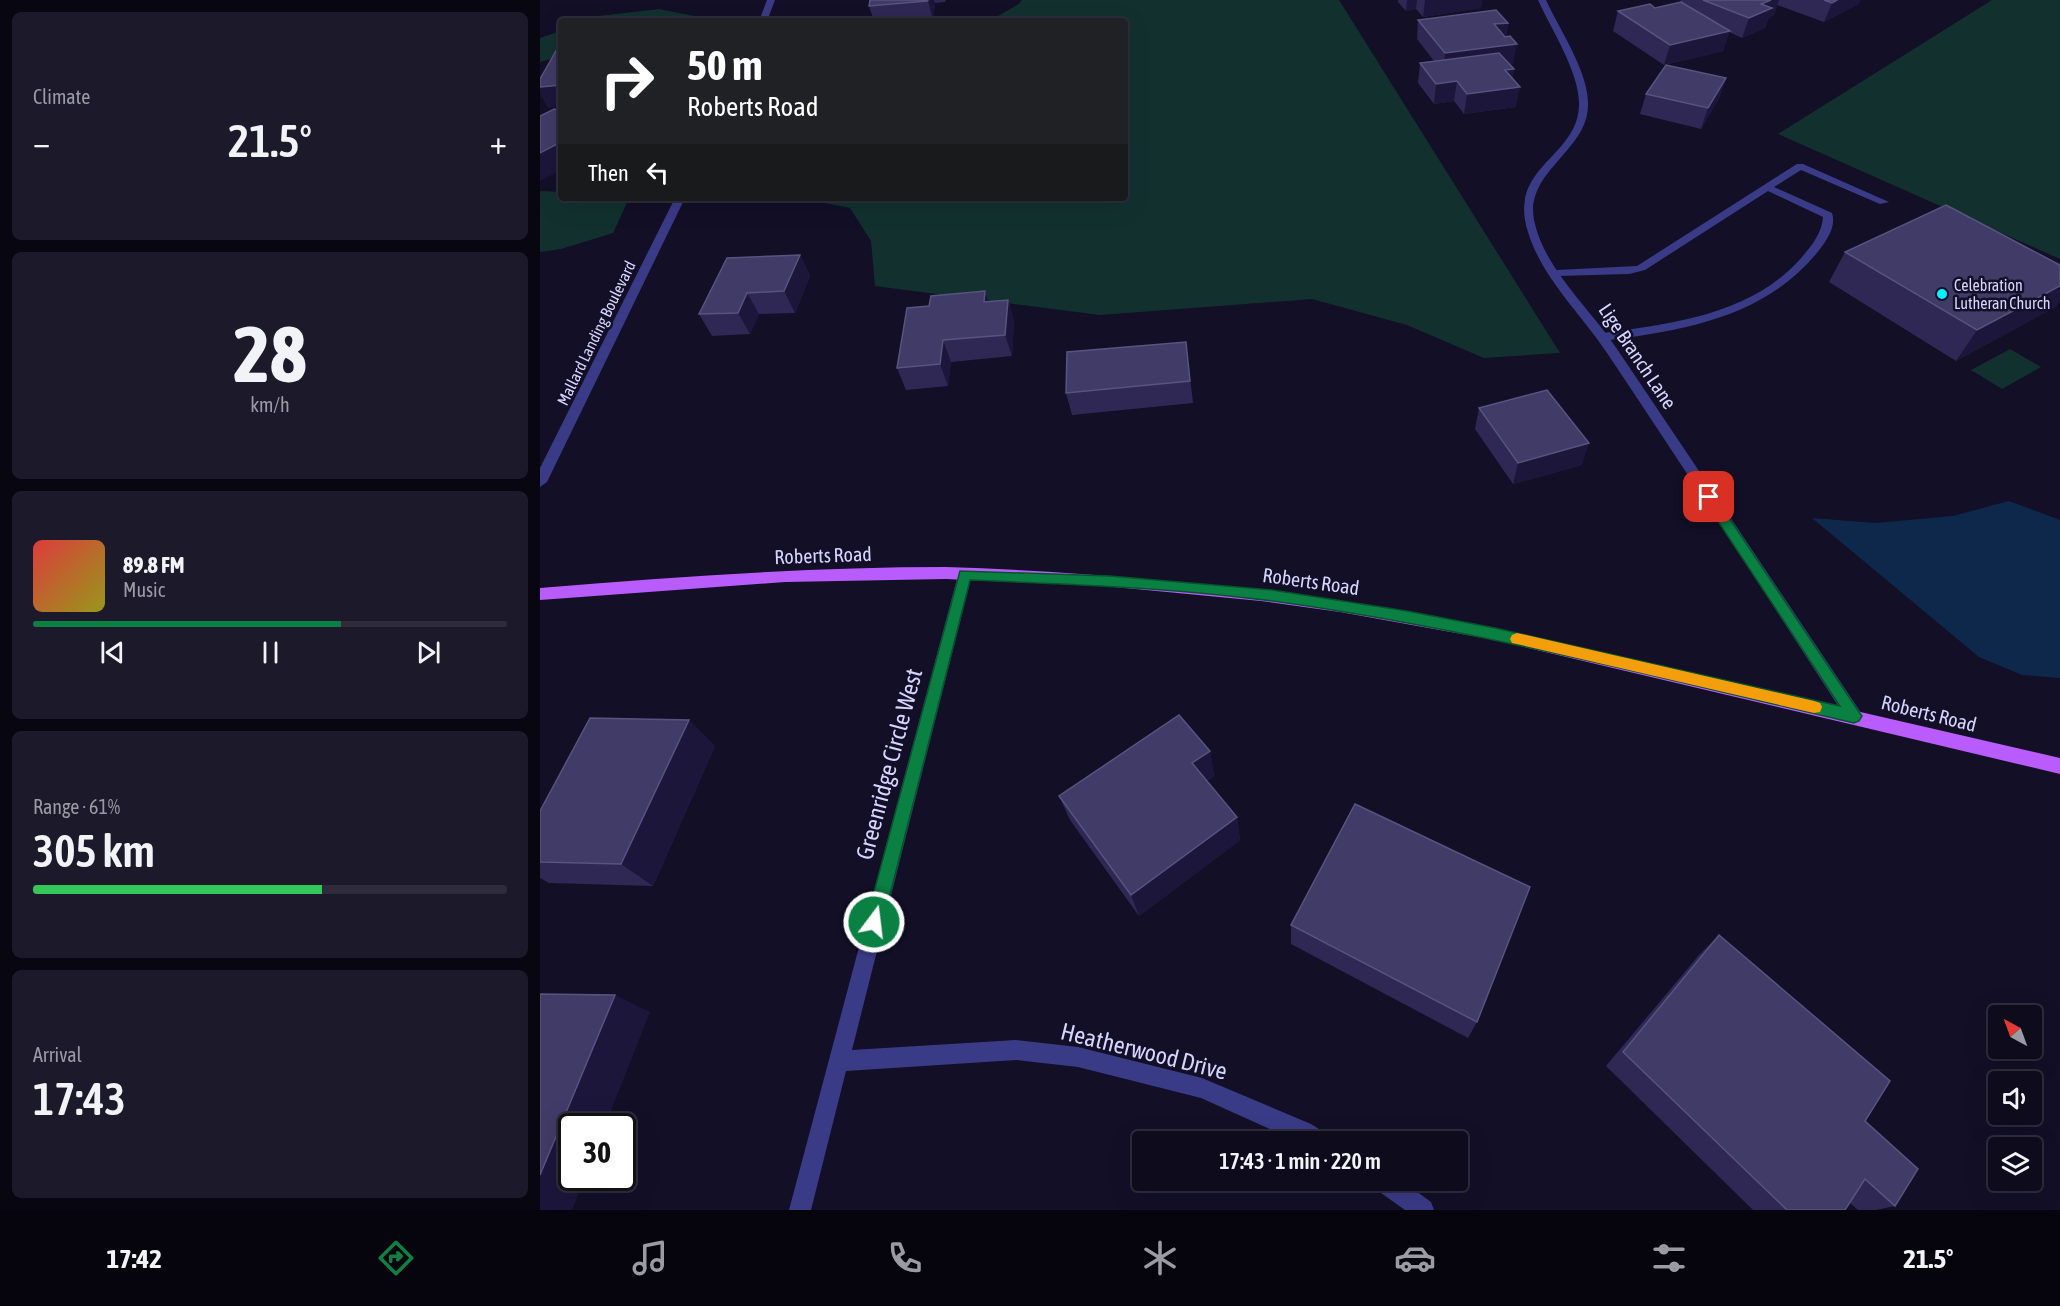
<!DOCTYPE html>
<html lang="en">
<head>
<meta charset="utf-8">
<style>
	:root { --surface:#0e0b1d; --page:#1c192a; --text:#f1f3f6; --muted:#9b9ba4; --line:#2e2b3b; --accent:#0b8043 }
	body { margin:0; font-family:"Asap Condensed",sans-serif; background:var(--page); color:var(--text); height:100vh; display:flex; flex-direction:column; font-size:22px; white-space:nowrap }
	* { box-sizing:border-box; margin:0 }
	p { font-size:20px; color:var(--muted) }
	.icon { flex:none; width:33px; height:33px; fill:none; stroke:currentColor; stroke-width:2; stroke-linecap:round; stroke-linejoin:round }
	.map { position:relative; flex:1; overflow:hidden }
	.sheet { display:flex; flex-direction:column; gap:12px; padding:12px; background:#080610; width:540px }
	.sheet>* { flex:none }
	.top-card { position:absolute; left:18px; top:18px; width:570px; height:183px; border-radius:6px; box-shadow:0 6px 24px #0002,0 0 0 2px var(--line); background:#202124; color:#fff; overflow:hidden }
	.needle { width:39px; rotate:319deg }
	.tools { position:absolute; left:1448px; top:1005px; display:grid; gap:12px }
	.tools a { display:grid; place-items:center; width:54px; height:54px; border-radius:6px; background:var(--surface); box-shadow:0 6px 24px #0002,0 0 0 2px var(--line); font-size:30px }
	.speed { position:absolute; left:18px; top:1113px; display:flex; gap:12px; font-size:30px; font-weight:700; text-align:center }
	.speed>* { display:grid; place-content:center; width:78px; height:78px; border-radius:50%; background:var(--surface); box-shadow:0 6px 24px #0002,0 0 0 2px var(--line); line-height:1 }
	.speed .limit { border:3px solid #111; border-radius:9px; background:#fff; color:#111 }
	.pin { position:absolute; display:grid; place-items:center; width:51px; height:51px; color:#fff; margin:-26px; border-radius:12px; box-shadow:0 3px 9px #0006 }
	.me { position:absolute; width:66px; margin:-33px; rotate:15deg; stroke-linejoin:round; filter:drop-shadow(0 0 4px #0008) }
	.turn { display:flex; align-items:center; gap:21px; height:126px; padding:0 30px; font-size:27px }
	.turn .icon { width:78px; height:78px; stroke-width:2.5 }
	.turn b { display:block; font-size:42px; line-height:51px }
	.then { display:flex; align-items:center; height:57px; padding:0 30px; background:#0003; gap:12px; font-size:22px }
	.big { font-size:45px; font-weight:600; line-height:1.1 }
	.sheet .widget { flex:1; display:flex; flex-direction:column; justify-content:center; gap:9px; min-width:0; padding:0 21px; border-radius:9px; background:var(--page) }
	.sheet .dial { align-items:center; gap:0 }
	.dial b { font-size:78px; line-height:1 }
	.song { display:flex; align-items:center; gap:18px }
	.cover { width:72px; height:72px; border-radius:9px; background:linear-gradient(135deg,hsl(0 70% 55%),hsl(60 70% 35%)) }
	.played { height:6px; border-radius:3px; background:linear-gradient(90deg,var(--accent) 65%,var(--line) 65%) }
	.keys { display:flex; justify-content:space-around; direction:ltr }
	.heat { display:flex; justify-content:space-between; align-items:center; font-size:33px; direction:ltr }
	.charge { height:9px; border-radius:4px; background:linear-gradient(90deg,#34c759 61%,var(--line) 0) }
	.trip { position:absolute; left:592px; top:1131px; width:336px; height:60px; border-radius:6px; background:var(--surface); box-shadow:0 6px 24px #0002,0 0 0 2px var(--line); font-weight:600; line-height:60px; text-align:center }
	.tab-bar { display:flex; height:96px; justify-content:space-around; align-items:center; background:#06040c; color:var(--muted) }
	.tab-bar .icon { width:42px; height:42px }
	.tab-bar .active { color:var(--accent) }
	.tab-bar b { font-size:27px; color:var(--text) }
	main { display:flex; flex:1; min-height:0 }
	.map>svg:first-child { display:block }
	.green { fill:#12312e }
	.water { fill:#0e284c }
	.lines { fill:none; stroke-linecap:round; stroke-linejoin:round }
	.service { fill:#3a3b86; fill-rule:evenodd }
	.minor { fill:#3a3b86; fill-rule:evenodd }
	.primary { fill:#b95cff; fill-rule:evenodd }
	.wall { fill:#2f2855 }
	.shaded-wall { fill:#1c163b }
	.building { fill:#413b67; stroke:#58537f; stroke-width:1.5 }
	.route { fill:#0b8043; stroke:#07532c; stroke-width:1.5 }
	.slow { fill:#f59e0b }
	.poi-dot { fill:#01f3ff; stroke:#120f27; stroke-width:2 }
	.labels { text-anchor:middle; dominant-baseline:central; stroke-width:5; stroke-linejoin:round; paint-order:stroke }
	.far-poi-label { font-size:16px; fill:#d7d5ff; stroke:#120f27; text-anchor:start }
	.far-street-label { font-size:16px; fill:#d7d5ff; stroke:#120f27 }
	.street-label { font-size:20px; fill:#d7d5ff; stroke:#120f27 }
	.near-street-label { font-size:24px; fill:#d7d5ff; stroke:#120f27 }
</style>
</head>
<body>
<main>
<section class="sheet">
<div class="widget"><p>Climate</p>
<div class="heat"><a>−</a><b class="big">21.5°</b><a>+</a></div>
</div>
<div class="widget dial"><b>28</b><p>km/h</p></div>
<div class="widget">
<div class="song"><i class="cover"></i><div><b>89.8 FM</b><p>Music</p></div></div>
<div class="played"></div>
<div class="keys"><svg class="icon" aria-label="previous" viewBox="0 0 24 24"><path d="M18 5L8 12l10 7zM5 5v14"/></svg><svg class="icon" aria-label="pause" viewBox="0 0 24 24"><path d="M8 5v14M16 5v14"/></svg><svg class="icon" aria-label="next" viewBox="0 0 24 24"><path d="M6 5l10 7-10 7zM19 5v14"/></svg></div>
</div>
<div class="widget"><p>Range · 61%</p><b class="big">305 km</b><div class="charge"></div></div>
<div class="widget"><p>Arrival</p><b class="big">17:43</b></div>
</section>
<div class="map">
<svg width="1520" height="1210" viewBox="0 0 1520 1210">
	<rect width="100%" height="100%" fill="#120f27"/>
	<!-- green -->
	<g class="green">
		<polygon points="482,0 799,0 1020,353 944,358 867,325 772,299 560,315 335,286 331,241 310,208 260,198 585,198 585,21 449,21 479,4"/>
		<polygon points="1452,0 1520,0 1520,259 1238,134"/>
		<polygon points="119,9 159,17 161,21 46,21 59,16"/>
		<polygon points="21,31 21,56 0,62 0,38"/>
		<polygon points="0,191 21,192 21,198 89,198 73,233 21,249 0,252"/>
		<polygon points="1470,349 1501,367 1462,389 1431,370"/>
	</g>
	<!-- water -->
	<polygon class="water" points="1469,501 1520,520 1520,678 1482,675 1439,657 1272,518 1335,523 1413,516"/>
	<g class="lines">
		<!-- service -->
		<path class="service" d="M 1257,164 L 1263,164 L 1349,202 L 1340,204 L 1261,170 L 1234,187 L 1292,213 C 1297,227 1285,243 1276,254 C 1221,319 1143,330 1063,341 L 1057,337 L 1063,333 C 1133,324 1213,314 1262,257 C 1272,245 1282,233 1283,217 L 1228,191 L 1105,270 L 1089,274 L 1017,276 L 1011,273 L 1017,270 L 1097,266 Z"/>
		<!-- minor -->
		<g class="minor">
			<polygon points="227,0 235,0 227,21 219,21"/>
			<path d="M 998,0 L 1006,0 C 1019,29 1049,72 1048,105 C 1048,151 985,171 994,220 C 1004,269 1050,308 1077,349 C 1158,469 1239,590 1320,711 L 1322,716 L 1320,721 L 1314,723 L 1308,721 C 1228,598 1149,475 1067,353 C 1041,314 1002,278 988,232 C 967,166 1038,158 1039,105 C 1040,73 1011,29 998,0 Z"/>
			<polygon points="135,198 145,198 7,482 0,487 0,468"/>
			<polygon points="425,569 430,571 432,575 312,1050 476,1040 538,1047 662,1078 771,1124 787,1134 789,1142 759,1142 661,1098 538,1067 476,1060 306,1071 271,1210 249,1210 418,575 420,571"/>
			<polygon points="831,1180 861,1180 891,1202 894,1210 865,1210 834,1188"/>
		</g>
		<!-- primary -->
		<path class="primary" d="M 406,567 C 591,573 773,593 955,628 L 1520,758 L 1520,774 L 955,640 L 800,612 L 721,601 L 564,586 L 406,579 L 245,582 L 0,600 L 0,588 C 135,577 270,567 406,567 Z"/>
	</g>
	<!-- wall -->
	<g class="wall">
		<polygon points="330,0 406,0 405,2 395,3 393,21 334,21 329,6"/>
		<polygon points="858,0 942,0 941,8 883,17 876,9 866,11 858,2"/>
		<polygon points="1141,0 1320,0 1318,4 1284,22 1237,5 1234,15 1229,17 1225,28 1202,38 1189,32 1183,51 1124,65 1073,31 1078,11 1115,8 1140,2"/>
		<polygon points="878,20 968,23 966,37 973,64 970,64 974,69 972,78 976,107 924,114 914,101 894,104 878,83 880,63 894,61 877,39"/>
		<polygon points="1186,78 1179,98 1161,129 1100,114 1106,94"/>
		<polygon points="1305,252 1517,306 1416,361 1289,282"/>
		<polygon points="260,255 270,276 255,313 219,314 210,334 172,336 159,314"/>
		<polygon points="468,300 474,321 472,356 411,362 408,386 366,390 357,368 449,301"/>
		<polygon points="646,342 653,403 532,415 526,393"/>
		<polygon points="939,408 1042,465 973,484 935,429"/>
		<polygon points="175,746 113,886 9,883 0,878 0,811"/>
		<polygon points="670,751 674,776 667,781 697,817 700,840 599,916 530,820 519,796"/>
		<polygon points="751,925 937,1022 928,1038 751,944"/>
		<polygon points="1179,935 1325,1121 1355,1206 1336,1210 1318,1210 1310,1203 1305,1210 1213,1210 1066,1066 1159,955"/>
	</g>
	<!-- shaded-wall -->
	<g class="shaded-wall">
		<polygon points="388,0 394,0 395,3 393,21"/>
		<polygon points="867,0 877,0 876,9 866,11"/>
		<polygon points="885,0 942,0 941,8 883,17"/>
		<polygon points="1231,0 1239,0 1234,15 1229,17 1225,28 1202,38 1209,18 1221,4"/>
		<polygon points="1297,0 1320,0 1318,4 1284,22 1292,3"/>
		<polygon points="968,23 965,42 954,24"/>
		<polygon points="1190,31 1183,51 1124,65 1130,45"/>
		<polygon points="977,44 973,64 903,73 905,53"/>
		<polygon points="974,69 970,88 980,87 976,107 924,114 927,94 965,70"/>
		<polygon points="1186,78 1179,98 1161,129 1168,108"/>
		<polygon points="917,81 914,101 894,104 896,84"/>
		<polygon points="21,85 21,106 8,108 0,94 0,87"/>
		<polygon points="21,142 21,170 0,181 0,153"/>
		<polygon points="260,255 270,276 255,313 244,291"/>
		<polygon points="1520,286 1520,302 1517,306 1416,361 1437,330"/>
		<polygon points="445,291 452,312 444,302"/>
		<polygon points="207,293 219,314 210,334 198,313"/>
		<polygon points="468,300 474,321 472,356 465,335"/>
		<polygon points="403,340 411,362 408,386 400,364"/>
		<polygon points="1049,443 1042,465 973,484 978,463"/>
		<polygon points="149,720 175,746 113,886 81,864"/>
		<polygon points="670,751 674,776 657,788 652,763"/>
		<polygon points="697,817 700,840 599,916 591,895"/>
		<polygon points="75,995 110,1012 65,1126 32,1126 32,1178 45,1178 32,1210 0,1210 0,1175"/>
	</g>
	<!-- building -->
	<g class="building">
		<polygon points="330,0 388,0 387,1 329,6"/>
		<polygon points="1163,0 1231,0 1221,4 1232,8 1209,18"/>
		<polygon points="1284,0 1297,0 1292,3"/>
		<polygon points="1141,2 1190,31 1130,45 1078,11 1110,4 1115,8"/>
		<polygon points="956,10 968,23 954,24 965,37 970,36 977,44 905,53 878,20"/>
		<polygon points="21,50 21,85 0,87 0,79 16,51"/>
		<polygon points="959,53 974,69 965,70 980,87 927,94 917,81 896,84 880,63"/>
		<polygon points="1126,65 1186,78 1168,108 1106,94"/>
		<polygon points="14,109 21,111 21,142 0,153 0,116"/>
		<polygon points="1406,205 1520,265 1520,286 1437,330 1305,252"/>
		<polygon points="260,255 244,291 207,293 198,313 159,314 187,258"/>
		<polygon points="445,291 444,302 468,300 465,335 403,340 400,364 357,368 367,308 389,306 391,296"/>
		<polygon points="646,342 650,381 526,393 527,352"/>
		<polygon points="1007,390 1049,443 978,463 939,408"/>
		<polygon points="639,715 670,751 652,763 697,817 591,895 519,796"/>
		<polygon points="50,718 149,720 81,864 0,862 0,811"/>
		<polygon points="815,804 990,887 937,1022 751,925"/>
		<polygon points="1179,935 1350,1081 1325,1121 1378,1169 1355,1206 1325,1179 1305,1210 1247,1210 1083,1052"/>
		<polygon points="0,994 75,995 0,1175"/>
	</g>
	<!-- route -->
	<path class="route" d="M 1169,492 L 1173,494 L 1319,712 L 1322,716 L 1319,721 L 1314,723 C 1121,678 929,628 733,601 C 633,588 531,584 430,580 L 343,922 L 341,928 L 334,931 L 328,928 L 326,922 L 420,571 L 570,576 L 732,590 L 867,611 L 955,628 L 1300,706 L 1164,500 L 1163,497 L 1164,494 Z"/>
	<!-- slow -->
	<polygon class="slow" points="977,633 1274,701 1280,703 1282,707 1280,712 1274,713 977,644 972,643 970,639 972,635"/>
	<!-- markers -->
	<circle class="poi-dot" cx="1402" cy="294" r="6"/>
	<g class="labels">
		<!-- far-poi labels -->
		<g class="far-poi-label">
			<text x="1414" y="285">Celebration<tspan x="1414" dy="18">Lutheran Church</tspan></text>
		</g>
		<!-- far-street labels -->
		<g class="far-street-label">
			<text transform="translate(56 333) rotate(-64)">Mallard Landing Boulevard</text>
		</g>
		<!-- street labels -->
		<g class="street-label">
			<text transform="translate(1098 356) rotate(56)">Lige Branch Lane</text>
			<text transform="translate(283 555) rotate(-2)">Roberts Road</text>
			<text transform="translate(771 581) rotate(8)">Roberts Road</text>
			<text transform="translate(1389 713) rotate(14)">Roberts Road</text>
		</g>
		<!-- near-street labels -->
		<g class="near-street-label">
			<text transform="translate(349 764) rotate(-75)">Greenridge Circle West</text>
			<text transform="translate(604 1051) rotate(14)">Heatherwood Drive</text>
		</g>
	</g>
</svg>
<div class="tools">
<a><svg class="needle" viewBox="-14 -14 28 28"><path d="M0-13l5 13h-10z" fill="#e53935"/><path d="M0 13l5-13h-10z" fill="#9b9ba4"/></svg></a>
<a><svg class="icon" aria-label="sound" viewBox="0 0 24 24"><path d="M4 9h4l5-4v14l-5-4H4zM17 9q2 3 0 6"/></svg></a>
<a><svg class="icon" aria-label="layers" viewBox="0 0 24 24"><path d="M12 4l9 5-9 5-9-5zM3 14l9 5 9-5"/></svg></a>
</div>
<div class="speed"><div class="limit">30</div></div>
<div class="pin" style="left:1169px;top:497px;background:#d93025"><svg class="icon" aria-label="arrive" viewBox="0 0 24 24"><path d="M6 21V4h12l-3 4 3 4H6"/></svg></div>
<svg class="me" style="left:334px;top:922px" viewBox="-20 -20 40 40"><circle r="17" fill="#0b8043" stroke="#fff" stroke-width="3"/><path d="M0-11L8 9 0 5-8 9z" fill="#fff"/></svg>
<div class="trip">17:43 · 1 min · 220 m</div>
<div class="top-card">
<div class="turn"><svg class="icon" aria-label="right" viewBox="0 0 24 24"><path d="M7 20v-9h11M14 6l5 5-5 5"/></svg><div><b>50 m</b>Roberts Road</div></div>
<div class="then">Then<svg class="icon" aria-label="left" viewBox="0 0 24 24"><path d="M17 20v-9H6M10 6l-5 5 5 5"/></svg></div>
</div>
</div>
</main>
<nav class="tab-bar">
<b>17:42</b>
<svg class="icon active" aria-label="directions" viewBox="0 0 24 24"><path d="M12 3l9 9-9 9-9-9zM9 14v-3h6M13 9l2 2-2 2"/></svg>
<svg class="icon" aria-label="music" viewBox="0 0 24 24"><path d="M9 18V5l10-2v13"/><circle cx="6" cy="18" r="3"/><circle cx="16" cy="16" r="3"/></svg>
<svg class="icon" aria-label="phone" viewBox="0 0 24 24"><path d="M5 4h4l2 5-3 2q2 4 5 5l2-3 5 2v4C11 20 4 13 5 4z"/></svg>
<svg class="icon" aria-label="climate" viewBox="0 0 24 24"><path d="M12 3v18M4 7l16 10M4 17L20 7"/></svg>
<svg class="icon" aria-label="car" viewBox="0 0 24 24"><path d="M5 17H2v-5l4-1 3-4h7l3 4 3 1v5h-3M9 17h6M6 11h13"/><circle cx="7" cy="17" r="2"/><circle cx="17" cy="17" r="2"/></svg>
<svg class="icon" aria-label="filters" viewBox="0 0 24 24"><path d="M4 7h16M4 17h16"/><circle cx="9" cy="7" r="2"/><circle cx="15" cy="17" r="2"/></svg>
<b>21.5°</b>
</nav>
</body>
</html>
